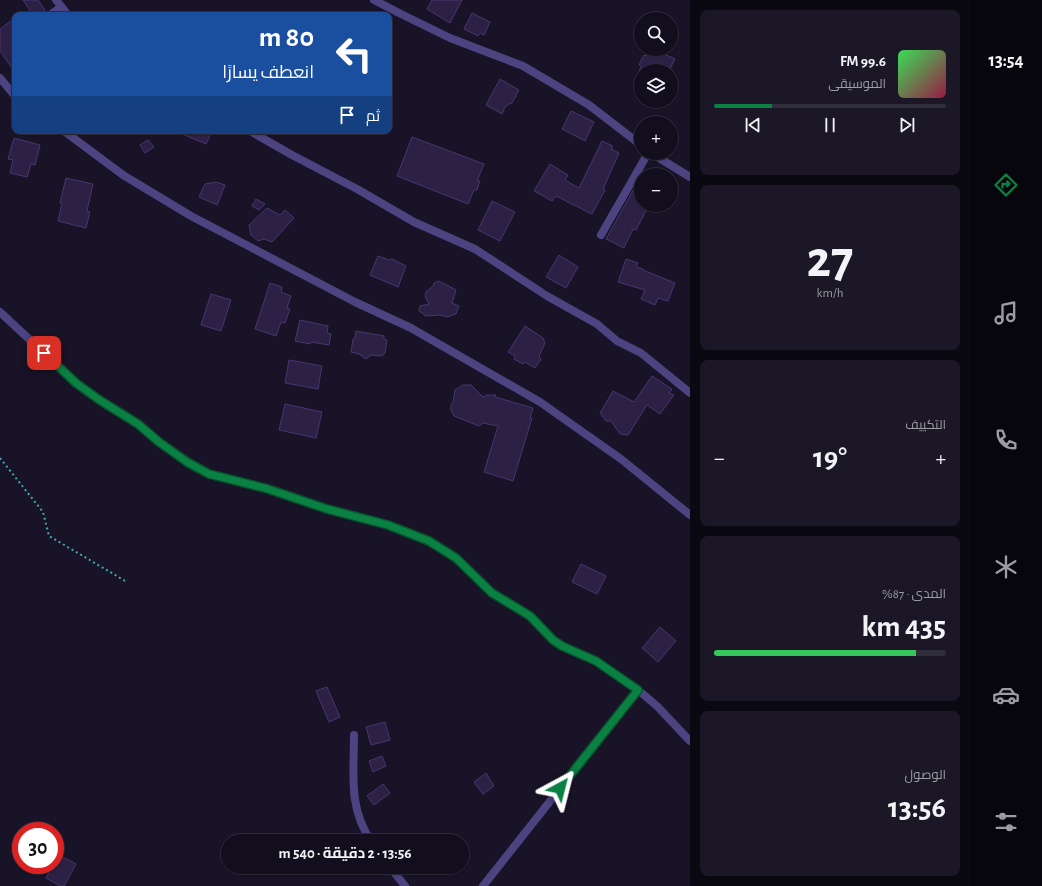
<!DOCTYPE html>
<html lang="ar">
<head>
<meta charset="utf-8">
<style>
	:root { --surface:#120e1d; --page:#1b1726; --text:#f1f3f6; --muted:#9c9ca4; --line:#312e3b; --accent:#0b8043 }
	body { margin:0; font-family:"Alegreya Sans",Cairo,sans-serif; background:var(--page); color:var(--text); direction:rtl; height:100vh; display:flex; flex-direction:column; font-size:15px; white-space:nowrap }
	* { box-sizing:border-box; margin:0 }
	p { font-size:13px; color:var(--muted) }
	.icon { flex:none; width:22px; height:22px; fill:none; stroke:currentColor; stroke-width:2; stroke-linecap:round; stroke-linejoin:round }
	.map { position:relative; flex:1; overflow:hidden; direction:ltr }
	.side { display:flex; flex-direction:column; gap:10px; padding:10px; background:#0a0810; width:280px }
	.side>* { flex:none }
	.hud { position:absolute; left:12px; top:12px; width:380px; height:122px; border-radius:8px; box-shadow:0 1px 3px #0004,0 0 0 1px var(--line); direction:rtl; background:#1a4fa0; color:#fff; overflow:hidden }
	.controls { position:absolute; left:634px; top:12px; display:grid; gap:8px }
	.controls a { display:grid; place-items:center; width:44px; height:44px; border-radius:50%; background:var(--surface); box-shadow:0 1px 3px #0004,0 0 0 1px var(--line); font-size:20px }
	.speed { position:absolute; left:12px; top:822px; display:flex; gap:8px; font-size:20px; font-weight:700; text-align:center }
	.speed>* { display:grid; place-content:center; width:52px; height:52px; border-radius:50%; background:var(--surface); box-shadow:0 1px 3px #0004,0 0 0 1px var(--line); line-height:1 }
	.speed .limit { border:6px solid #d22; background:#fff; color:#111 }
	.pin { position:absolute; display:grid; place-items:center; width:34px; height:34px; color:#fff; margin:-17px; border-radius:8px; box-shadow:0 2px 6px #0006 }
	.me { position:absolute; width:44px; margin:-22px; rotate:38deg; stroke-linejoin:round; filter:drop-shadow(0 0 3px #0008) }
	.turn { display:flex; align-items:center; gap:14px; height:84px; padding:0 12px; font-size:18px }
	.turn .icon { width:52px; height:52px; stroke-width:2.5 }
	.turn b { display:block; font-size:28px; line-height:34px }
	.then { display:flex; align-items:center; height:38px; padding:0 12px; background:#0003; gap:8px; font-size:15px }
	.big { font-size:30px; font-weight:700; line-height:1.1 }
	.side .tile { flex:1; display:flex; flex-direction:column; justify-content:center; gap:6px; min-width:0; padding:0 14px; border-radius:8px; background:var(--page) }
	.side .dial { align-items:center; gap:0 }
	.dial b { font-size:52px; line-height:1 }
	.song { display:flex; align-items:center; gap:12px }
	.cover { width:48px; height:48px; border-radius:6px; background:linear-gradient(135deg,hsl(130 70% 55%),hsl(340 70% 35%)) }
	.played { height:4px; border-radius:2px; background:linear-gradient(90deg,var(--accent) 25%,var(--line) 25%) }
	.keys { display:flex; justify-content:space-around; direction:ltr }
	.heat { display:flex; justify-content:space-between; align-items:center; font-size:22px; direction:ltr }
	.charge { height:6px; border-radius:3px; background:linear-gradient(90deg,#34c759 87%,var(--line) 0) }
	.trip { position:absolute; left:221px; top:834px; width:248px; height:40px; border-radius:20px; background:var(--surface); box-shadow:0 1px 3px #0004,0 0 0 1px var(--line); font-weight:700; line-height:40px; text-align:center; direction:rtl }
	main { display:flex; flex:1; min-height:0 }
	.tabs { display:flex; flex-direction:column; width:72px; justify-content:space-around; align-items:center; background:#07060c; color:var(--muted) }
	.tabs .icon { width:28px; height:28px }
	.tabs .current { color:var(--accent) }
	.tabs b { font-size:18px; color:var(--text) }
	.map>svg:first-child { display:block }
	.building { fill:#2c2145; stroke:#47366f }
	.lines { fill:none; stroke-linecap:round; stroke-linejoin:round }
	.path { stroke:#3fa9ad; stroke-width:2; stroke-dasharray:2 3; stroke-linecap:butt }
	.street { stroke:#4c4380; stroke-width:8 }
	.route-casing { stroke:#07532c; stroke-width:10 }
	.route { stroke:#0b8043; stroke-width:7 }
</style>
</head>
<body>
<main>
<nav class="tabs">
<b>13:54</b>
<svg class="icon current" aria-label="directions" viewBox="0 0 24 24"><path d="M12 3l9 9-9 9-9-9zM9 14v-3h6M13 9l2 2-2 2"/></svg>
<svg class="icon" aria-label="music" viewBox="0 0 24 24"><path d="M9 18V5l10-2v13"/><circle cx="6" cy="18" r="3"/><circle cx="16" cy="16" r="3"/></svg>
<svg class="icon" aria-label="phone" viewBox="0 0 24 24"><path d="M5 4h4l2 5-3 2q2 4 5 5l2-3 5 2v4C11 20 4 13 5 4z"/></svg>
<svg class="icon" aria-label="climate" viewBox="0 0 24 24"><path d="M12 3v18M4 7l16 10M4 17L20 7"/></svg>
<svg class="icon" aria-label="car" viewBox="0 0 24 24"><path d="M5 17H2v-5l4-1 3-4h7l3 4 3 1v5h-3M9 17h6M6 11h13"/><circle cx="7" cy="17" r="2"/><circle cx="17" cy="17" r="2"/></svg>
<svg class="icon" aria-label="filters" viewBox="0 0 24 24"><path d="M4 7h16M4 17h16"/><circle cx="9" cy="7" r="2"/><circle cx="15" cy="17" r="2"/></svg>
</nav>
<section class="side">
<div class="tile">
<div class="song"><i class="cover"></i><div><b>99.6 FM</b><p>الموسيقى</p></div></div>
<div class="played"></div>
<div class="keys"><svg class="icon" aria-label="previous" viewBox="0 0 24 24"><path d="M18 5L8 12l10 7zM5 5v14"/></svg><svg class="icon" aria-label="pause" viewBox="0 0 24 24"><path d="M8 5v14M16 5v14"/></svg><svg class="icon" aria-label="next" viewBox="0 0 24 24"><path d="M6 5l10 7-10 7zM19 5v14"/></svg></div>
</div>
<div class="tile dial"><b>27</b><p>km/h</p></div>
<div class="tile"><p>التكييف</p>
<div class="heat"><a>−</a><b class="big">19°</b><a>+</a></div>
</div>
<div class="tile"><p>المدى · 87%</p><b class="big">435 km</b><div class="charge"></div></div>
<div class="tile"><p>الوصول</p><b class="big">13:56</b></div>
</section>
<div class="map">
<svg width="690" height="886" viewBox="0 0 690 886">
	<rect width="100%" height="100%" fill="#181327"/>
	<!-- building -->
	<g class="building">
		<polygon points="23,0 38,0 46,12 41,15 33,15"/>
		<polygon points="432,0 462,0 450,23 427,9"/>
		<polygon points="472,13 490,22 484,35 480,33 478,36 464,29"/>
		<polygon points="15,18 15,72 0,51 0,29"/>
		<polygon points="650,49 653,49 675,59 669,71 639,71 641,67 639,65 644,55 647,56"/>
		<polygon points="500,79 519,90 512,103 509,104 505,107 502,114 486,105"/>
		<polygon points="571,111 594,122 585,141 562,129"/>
		<polygon points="175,131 212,131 206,144"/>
		<polygon points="412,137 484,164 477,181 480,181 477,190 474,190 468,204 397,176"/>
		<polygon points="14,138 40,145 35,165 31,164 27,177 10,173 13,160 8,159"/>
		<polygon points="148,140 154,147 145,153 140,145"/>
		<polygon points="602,141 613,146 611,149 619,153 603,189 605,190 592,214 556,196 552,201 534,191 550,164 568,175 565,180 579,188"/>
		<polygon points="641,176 641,205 649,205 636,230 633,229 624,248 606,239"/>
		<polygon points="66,178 93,184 87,211 90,212 86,228 58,221 62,203 60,203"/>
		<polygon points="216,182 225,185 217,205 199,197 205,184"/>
		<polygon points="256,199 265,204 259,210 252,206"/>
		<polygon points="492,201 515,212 500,241 478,230"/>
		<polygon points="267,208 280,215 285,210 294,218 272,242 264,239 258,241 251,235 249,225"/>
		<polygon points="559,255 578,267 566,288 546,277"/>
		<polygon points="378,256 389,260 392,259 406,266 398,287 370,275"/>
		<polygon points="626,259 638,263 636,267 643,269 643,270 675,283 668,301 658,298 655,305 641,299 645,290 618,282"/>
		<polygon points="439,281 456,290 452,303 459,306 456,314 447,317 441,315 426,316 419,311 420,306 429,304 425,296 426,292 433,286 434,283"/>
		<polygon points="270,283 282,287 281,292 291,296 287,308 290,309 285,323 281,322 276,336 255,329"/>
		<polygon points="211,294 231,300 221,331 201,325"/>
		<polygon points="300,320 328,326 327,333 331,334 329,345 311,342 310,344 295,341"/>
		<polygon points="525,326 543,338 545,343 539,356 541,359 535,368 525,362 523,364 514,359 515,356 508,352"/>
		<polygon points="356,331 384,336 384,339 387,340 385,353 382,356 371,355 366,359 359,354 351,352 353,339 355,338"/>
		<polygon points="289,360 322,366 318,389 285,383"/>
		<polygon points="652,376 672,389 669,393 674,395 660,414 647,405 628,435 620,434 611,421 606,421 600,413 613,391 634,402"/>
		<polygon points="463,385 471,385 483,397 487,395 496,395 495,397 533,408 530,418 532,418 513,481 484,472 498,426 483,423 479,426 454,416 451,410 451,405 453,402 455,390"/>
		<polygon points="285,404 322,412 316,438 279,430"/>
		<polygon points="581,564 606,576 597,594 572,582"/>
		<polygon points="660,627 676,641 658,662 642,648"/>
		<polygon points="327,687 340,717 329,722 316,691"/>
		<polygon points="385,722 390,740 371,745 366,727"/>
		<polygon points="382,756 386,766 373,772 369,761"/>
		<polygon points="486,773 494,786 483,794 474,782"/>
		<polygon points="383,784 390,793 374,805 367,796"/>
		<polygon points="59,855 76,864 64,886 60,886 46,878 53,865 55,865 55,862"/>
	</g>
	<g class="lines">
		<!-- path -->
		<polyline class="path" points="0,458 43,512 49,536 127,582"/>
		<!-- street -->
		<g class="street">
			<polyline points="56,0 68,15"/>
			<polyline points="374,0 401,14 450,38 523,66 589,105 641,145"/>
			<polyline points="50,15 61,7"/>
			<polyline points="0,78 15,96"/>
			<polyline points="64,131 123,175 191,216 355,302 411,328 540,402 621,459 690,515"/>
			<polyline points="250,131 292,155 357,189 414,222 475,249 547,296 597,324 617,341 641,353 690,393"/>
			<polyline points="651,153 690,177"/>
			<polyline points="601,235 648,153"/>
			<polyline points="0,312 76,383 109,407 138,424 159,442 195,466 209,474 268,489 327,509 388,525 418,536 442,549 456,558 492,593 530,616 553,640 562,646 596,661 638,690 657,706 690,741"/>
			<path d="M 354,735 C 354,774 348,807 371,841"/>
			<polyline points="390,867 405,886"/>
			<polyline points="483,886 638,690"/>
		</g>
	</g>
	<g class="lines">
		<!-- route casing -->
		<g class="route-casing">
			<polyline id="route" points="44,353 76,383 98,399 138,424 159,442 187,462 209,474 268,489 327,509 388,525 429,541 456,558 492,593 530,616 553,640 562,646 596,661 638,690 560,788"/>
		</g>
		<!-- route -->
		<use href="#route" class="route"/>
	</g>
</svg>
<div class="controls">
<a><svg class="icon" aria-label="search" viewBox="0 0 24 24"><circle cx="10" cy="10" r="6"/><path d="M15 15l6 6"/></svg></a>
<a><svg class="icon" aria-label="layers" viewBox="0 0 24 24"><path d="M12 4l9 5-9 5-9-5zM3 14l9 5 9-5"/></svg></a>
<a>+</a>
<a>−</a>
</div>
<div class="speed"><div class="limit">30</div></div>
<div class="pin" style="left:44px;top:353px;background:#d93025"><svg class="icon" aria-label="arrive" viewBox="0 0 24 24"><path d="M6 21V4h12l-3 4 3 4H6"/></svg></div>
<svg class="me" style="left:560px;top:788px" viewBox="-20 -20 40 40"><path d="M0-17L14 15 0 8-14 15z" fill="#0b8043" stroke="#fff" stroke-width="4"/></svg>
<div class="trip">13:56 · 2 دقيقة · 540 m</div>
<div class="hud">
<div class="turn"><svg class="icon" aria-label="left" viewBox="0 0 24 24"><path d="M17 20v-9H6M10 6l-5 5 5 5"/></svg><div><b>80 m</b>انعطف يسارًا</div></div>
<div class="then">ثم<svg class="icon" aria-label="arrive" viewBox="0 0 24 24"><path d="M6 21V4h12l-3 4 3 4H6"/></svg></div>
</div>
</div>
</main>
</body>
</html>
